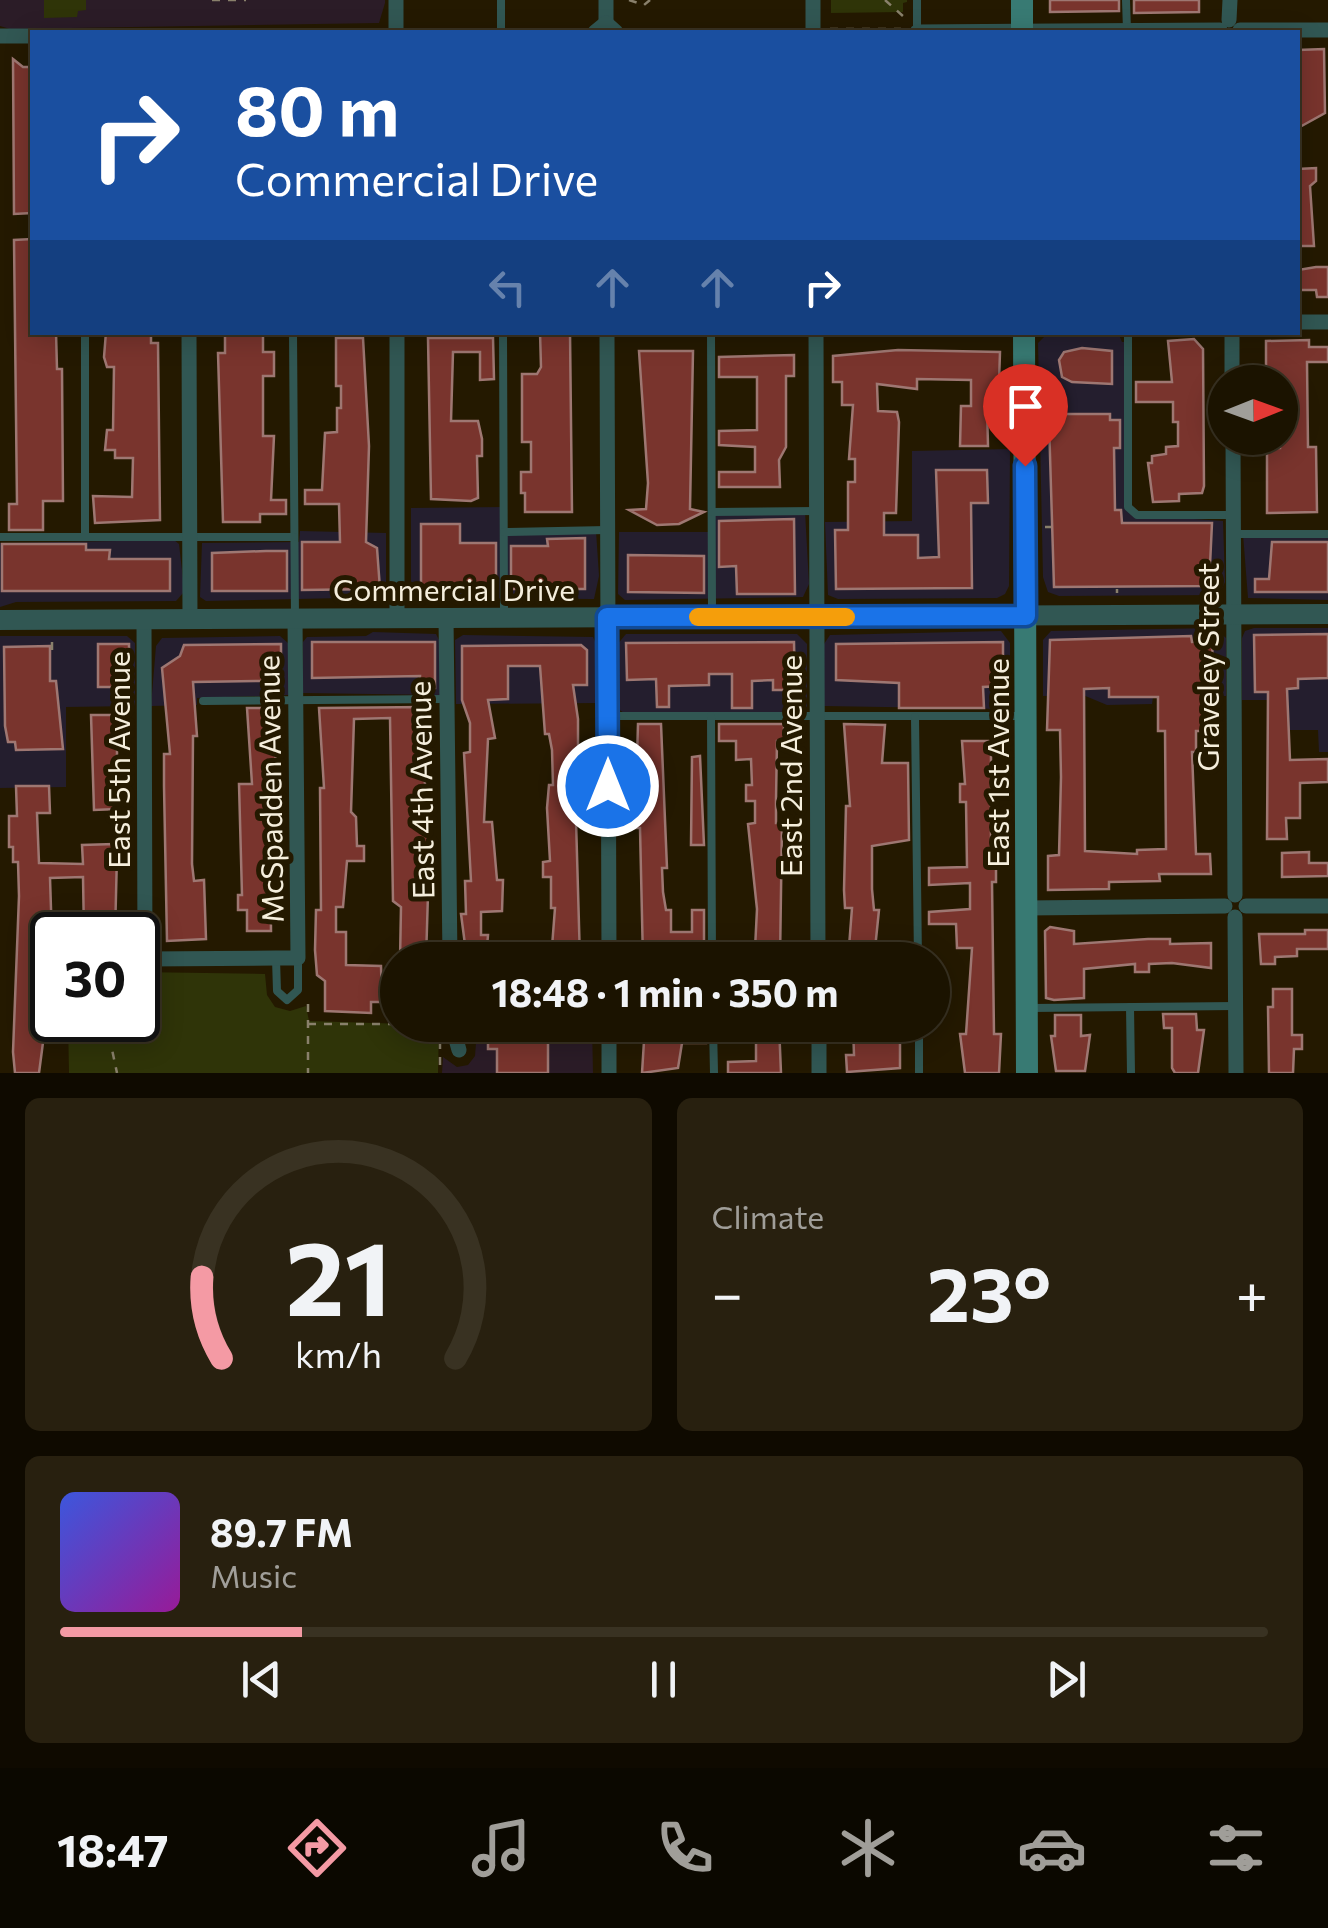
<!DOCTYPE html>
<html lang="en">
<head>
<meta charset="utf-8">
<style>
	:root { --surface:#1b1300; --page:#28200f; --text:#f1f3f6; --muted:#a09e99; --line:#393222; --accent:#f49aa4 }
	body { margin:0; font-family:Commissioner,sans-serif; background:var(--page); color:var(--text); height:100vh; display:flex; flex-direction:column; font-size:38px; white-space:nowrap }
	* { box-sizing:border-box; margin:0 }
	p { font-size:32px; color:var(--muted) }
	.icon { flex:none; width:55px; height:55px; fill:none; stroke:currentColor; stroke-width:2; stroke-linecap:round; stroke-linejoin:round }
	.map { position:relative; height:1073px; overflow:hidden }
	.sheet { display:flex; flex-direction:column; gap:25px; padding:25px; background:#0f0a00; flex:1 }
	.sheet>* { flex:none }
	.top-card { position:absolute; left:30px; top:30px; width:1270px; height:305px; border-radius:0px; box-shadow:0 5px 25px #0003,0 0 0 2px var(--line); background:#1a4fa0; color:#fff; overflow:hidden }
	.needle { width:65px; rotate:89deg }
	.controls { position:absolute; left:1208px; top:365px; display:grid; gap:20px }
	.controls a { display:grid; place-items:center; width:90px; height:90px; border-radius:50%; background:var(--surface); box-shadow:0 5px 25px #0003,0 0 0 2px var(--line); font-size:50px }
	.speed { position:absolute; left:30px; top:912px; display:flex; gap:20px; font-size:50px; font-weight:700; text-align:center }
	.speed>* { display:grid; place-content:center; width:130px; height:130px; border-radius:50%; background:var(--surface); box-shadow:0 5px 25px #0003,0 0 0 2px var(--line); line-height:1 }
	.speed .limit { border:5px solid #111; border-radius:15px; background:#fff; color:#111 }
	.pin { position:absolute; display:grid; place-items:center; width:85px; height:85px; color:#fff; margin:-102px -42px; border-radius:50% 50% 50% 0; rotate:-45deg; box-shadow:0 0 10px #0007 }
	.pin .icon { rotate:45deg }
	.me { position:absolute; width:110px; margin:-55px; rotate:0deg; stroke-linejoin:round; filter:drop-shadow(0 0 8px #0008) }
	.turn { display:flex; align-items:center; gap:35px; height:210px; padding:0 40px; font-size:45px }
	.turn .icon { width:130px; height:130px; stroke-width:2.5 }
	.turn b { display:block; font-size:70px; line-height:85px }
	.lanes { display:flex; align-items:center; height:95px; padding:0 40px; background:#0003; justify-content:center; gap:50px; direction:ltr }
	.lanes .off { opacity:.35 }
	.big { font-size:75px; font-weight:700; line-height:1.1 }
	.sheet .widget { flex:1; display:flex; flex-direction:column; justify-content:center; gap:15px; min-width:0; padding:0 35px; border-radius:15px; background:var(--page) }
	.sheet .dial { align-items:center; gap:0 }
	.dial svg { height:260px; overflow:visible; fill:none; stroke:var(--line); stroke-width:7; stroke-linecap:round; text-anchor:middle }
	.dial text { fill:var(--text); stroke:none }
	.song { display:flex; align-items:center; gap:30px }
	.cover { width:120px; height:120px; border-radius:15px; background:linear-gradient(135deg,hsl(230 70% 55%),hsl(300 70% 35%)) }
	.played { height:10px; border-radius:5px; background:linear-gradient(90deg,var(--accent) 20%,var(--line) 20%) }
	.keys { display:flex; justify-content:space-around; direction:ltr }
	.heat { display:flex; justify-content:space-between; align-items:center; font-size:55px; direction:ltr }
	.sheet .tiles { flex:1; display:grid; gap:25px; grid-template-columns:1fr 1fr }
	.widget:last-child { grid-column:span 2 }
	.trip { position:absolute; left:380px; top:942px; width:570px; height:100px; border-radius:50px; background:var(--surface); box-shadow:0 5px 25px #0003,0 0 0 2px var(--line); font-weight:700; line-height:100px; text-align:center }
	.menu { display:flex; height:160px; justify-content:space-around; align-items:center; background:#0b0800; color:var(--muted) }
	.menu .icon { width:70px; height:70px }
	.menu .active { color:var(--accent) }
	.menu b { font-size:45px; color:var(--text) }
	.map>svg:first-child { display:block }
	.commercial { fill:#241e2e }
	.education { fill:#2b1c27 }
	.green { fill:#2f3408 }
	.building { fill:#79342d; stroke:#9e7772; stroke-width:2.5; fill-rule:evenodd }
	.lines { fill:none; stroke-linecap:round; stroke-linejoin:round }
	.path { stroke:#89806b; stroke-width:2.5; stroke-dasharray:8 8; stroke-linecap:butt }
	.service { stroke:#315753; stroke-width:8 }
	.minor { stroke:#315753; stroke-width:15 }
	.tertiary { stroke:#315753; stroke-width:20 }
	.secondary { stroke:#387a73; stroke-width:22 }
	.route-casing { stroke:#114b97; stroke-width:25 }
	.route { stroke:#1a73e8; stroke-width:18 }
	.slow { stroke:#f59e0b; stroke-width:18 }
	.labels { text-anchor:middle; dominant-baseline:central; stroke-width:10; stroke-linejoin:round; paint-order:stroke }
	.street-label { font-size:30px; fill:#f5eedc; stroke:#241900 }
</style>
</head>
<body>
<div class="map">
<svg width="1328" height="1073" viewBox="0 0 1328 1073">
	<rect width="100%" height="100%" fill="#241900"/>
	<!-- commercial -->
	<g class="commercial">
		<polygon points="1047,334 1119,335 1122,342 1128,342 1128,507 1137,515 1223,521 1225,582 1219,595 1059,596 1048,592 1043,577 1038,343"/>
		<polygon points="1010,449 1009,586 1005,594 997,598 838,599 828,595 825,522 912,521 912,451"/>
		<polygon points="504,507 504,531 596,531 599,576 594,599 410,598 406,587 411,583 411,508"/>
		<polygon points="805,511 809,584 803,597 625,600 618,594 619,532 711,532 712,512"/>
		<polygon points="300,531 386,533 386,597 206,601 200,597 202,543 299,542"/>
		<polygon points="1243,534 1328,534 1328,600 1248,598"/>
		<polygon points="174,540 179,544 183,579 183,593 176,601 16,602 0,607 0,543"/>
		<polygon points="1215,628 1226,638 1226,696 1153,697 1152,704 1107,705 1083,695 1043,696 1043,640 1051,631"/>
		<polygon points="1254,628 1328,628 1328,752 1319,752 1318,730 1289,730 1288,700 1242,700 1242,638 1245,631"/>
		<polygon points="1001,631 1010,643 1010,704 1004,709 824,706 824,644 830,635"/>
		<polygon points="373,632 436,634 440,642 440,695 303,693 303,642 307,637 366,636"/>
		<polygon points="626,634 797,634 807,644 807,707 794,712 624,713 617,708 616,646"/>
		<polygon points="463,635 593,637 599,651 599,703 456,704 455,640"/>
		<polygon points="0,636 127,636 135,643 135,706 66,707 66,787 0,788"/>
		<polygon points="280,636 288,643 289,695 197,698 197,705 151,706 156,646 162,638"/>
	</g>
	<!-- education -->
	<g class="education">
		<polygon points="0,0 385,0 385,3 379,23 10,29 0,26"/>
		<polygon points="460,1025 592,1025 593,1073 442,1073 443,1057 457,1067 468,1065 475,1056 476,1043 460,1030"/>
	</g>
	<!-- green -->
	<g class="green">
		<polygon points="44,0 86,0 86,10 78,11 77,17 44,18"/>
		<polygon points="831,0 907,0 907,2 903,3 903,12 831,13"/>
		<polygon points="138,972 265,974 267,995 275,1007 290,1011 306,1006 309,1021 439,1025 438,1073 69,1073 68,1020 138,1020"/>
	</g>
	<!-- building -->
	<g class="building">
		<polygon points="1050,0 1119,0 1119,11 1050,12"/>
		<polygon points="1134,0 1199,0 1199,12 1134,13"/>
		<polygon points="1324,49 1325,113 1298,128 1298,50"/>
		<polygon points="13,59 23,67 32,67 32,213 14,214"/>
		<polygon points="1316,168 1316,181 1310,186 1314,246 1298,246 1298,169"/>
		<polygon points="32,239 32,332 56,332 57,369 62,369 63,501 43,501 43,530 9,530 9,504 17,504 14,240"/>
		<polygon points="1316,267 1328,267 1328,297 1317,297 1316,290 1298,290 1298,270"/>
		<polygon points="106,332 151,332 151,343 158,343 160,520 95,523 93,496 132,497 133,458 115,458 115,450 105,450 107,430 113,430 114,367 107,367 104,357"/>
		<polygon points="225,332 263,332 263,352 274,352 274,376 263,376 263,436 274,436 271,500 286,500 286,514 260,514 260,522 223,522 218,353 225,353"/>
		<polygon points="540,332 570,332 572,512 525,512 525,493 521,493 521,472 531,472 531,442 522,442 522,374 537,374 541,367"/>
		<polygon points="336,338 363,338 369,446 366,542 377,548 380,589 302,590 302,542 340,542 339,504 305,504 305,490 322,490 325,433 337,432 337,408 341,408 341,386 336,386"/>
		<polygon points="428,338 493,338 494,379 480,380 480,352 453,352 451,421 478,421 482,439 482,456 477,456 478,498 471,501 431,499"/>
		<polygon points="1194,339 1203,349 1204,486 1202,493 1179,494 1179,501 1153,502 1148,463 1152,463 1152,456 1166,454 1166,447 1178,446 1178,422 1173,422 1173,402 1136,402 1136,382 1172,382 1168,341"/>
		<polygon points="1309,340 1309,347 1328,347 1328,362 1307,362 1308,447 1316,447 1317,512 1267,513 1267,448 1280,448 1280,382 1266,382 1266,341"/>
		<polygon points="1082,348 1112,351 1112,384 1072,382 1062,377 1059,360 1064,352"/>
		<polygon points="898,350 1000,352 999,383 993,383 993,405 987,405 988,446 960,446 961,406 971,406 971,380 917,379 917,389 877,384 878,411 897,412 899,422 896,513 884,513 884,535 918,535 918,558 939,557 936,470 987,470 988,503 971,503 972,588 836,589 835,530 848,530 848,482 855,482 855,459 849,459 853,405 842,405 842,382 833,382 833,356"/>
		<polygon points="639,351 693,351 690,509 704,512 679,524 657,525 629,510 646,509 648,483"/>
		<polygon points="794,355 794,376 786,376 786,447 779,460 780,487 719,487 719,472 755,472 755,447 719,445 719,431 757,430 757,377 719,377 719,357"/>
		<polygon points="1055,414 1110,414 1110,420 1120,420 1120,448 1114,448 1115,510 1121,510 1122,523 1212,523 1209,586 1054,587 1049,422"/>
		<polygon points="794,519 795,594 737,594 736,566 719,567 719,521"/>
		<polygon points="421,524 460,524 460,543 496,543 496,589 421,589"/>
		<polygon points="585,538 585,589 511,589 511,546 548,546 547,539"/>
		<polygon points="1272,542 1328,542 1328,592 1255,592 1255,579 1269,579"/>
		<polygon points="2,544 86,544 86,550 110,550 109,559 170,559 170,591 2,591"/>
		<polygon points="266,551 287,551 287,591 212,591 212,553"/>
		<polygon points="628,555 704,556 704,593 628,592"/>
		<polygon points="1328,634 1328,678 1298,679 1298,688 1287,689 1290,760 1328,759 1328,782 1300,783 1300,818 1286,818 1287,839 1267,839 1268,692 1255,692 1254,635"/>
		<path d="M 1191,636 L 1192,642 L 1212,641 L 1215,731 L 1196,731 L 1196,752 L 1192,752 L 1196,854 L 1210,854 L 1211,874 L 1159,874 L 1160,881 L 1109,882 L 1109,889 L 1048,890 L 1048,856 L 1059,855 L 1061,777 L 1060,730 L 1047,730 L 1050,640 ZM 1109,688 L 1109,697 L 1158,697 L 1158,731 L 1165,731 L 1166,849 L 1137,850 L 1137,854 L 1085,851 L 1084,689 Z"/>
		<polygon points="312,642 435,642 435,688 419,688 420,676 312,678"/>
		<polygon points="794,642 795,690 773,690 773,680 752,681 752,708 732,708 732,674 709,674 709,685 669,686 669,707 657,707 656,679 627,680 626,643"/>
		<polygon points="1003,642 1003,686 983,687 984,708 899,708 899,683 836,680 836,644"/>
		<rect x="98" y="644" width="31" height="43"/>
		<polygon points="281,644 281,675 262,675 262,681 193,682 197,736 193,736 192,864 194,881 204,880 206,939 167,941 164,786 164,754 170,754 162,668 180,656 184,645"/>
		<polygon points="581,645 587,650 587,685 573,685 578,719 578,750 574,750 580,960 557,960 557,947 552,947 555,908 551,908 551,877 543,877 543,862 550,861 547,808 549,785 553,785 552,750 549,734 545,734 540,666 508,666 508,699 488,700 495,738 488,739 484,822 492,822 497,880 503,880 502,911 481,912 481,935 488,935 486,960 467,960 461,914 466,914 465,881 471,881 464,753 470,752 470,723 462,700 462,646"/>
		<polygon points="50,646 50,681 56,681 63,749 16,750 15,742 8,742 5,726 4,647"/>
		<polygon points="425,707 429,734 429,765 424,765 429,861 426,960 400,960 401,907 393,901 390,718 354,719 351,812 356,817 357,846 364,846 364,861 347,861 343,907 336,907 336,932 346,932 346,965 381,966 382,1002 371,1002 371,1013 325,1011 325,981 317,975 315,950 316,910 321,910 320,788 324,788 319,708"/>
		<polygon points="247,708 273,708 277,784 271,784 271,816 278,816 278,831 270,831 271,931 247,931 247,910 238,910 238,895 242,895 239,784 252,784"/>
		<polygon points="91,715 117,715 117,809 94,810"/>
		<polygon points="638,724 661,724 667,868 662,868 663,892 666,910 671,910 671,932 692,932 692,910 704,910 704,960 690,960 690,948 666,948 666,960 643,960 640,828 635,828"/>
		<polygon points="719,724 784,724 784,741 777,741 776,800 776,823 782,823 780,960 750,960 750,949 755,949 757,909 748,824 755,823 755,801 746,801 746,785 752,785 751,759 736,760 736,741 719,741"/>
		<polygon points="844,724 885,725 882,763 908,763 909,840 872,846 872,889 874,910 879,910 875,949 897,949 897,960 854,960 853,947 849,947 852,908 845,908 844,890 846,806 850,806"/>
		<polygon points="962,741 991,741 991,866 996,866 996,882 992,882 994,1034 1001,1034 999,1073 965,1073 960,1034 966,1034 972,948 957,948 956,924 929,924 929,912 970,909 970,883 929,885 929,868 967,867 966,802 960,802 960,784 965,784"/>
		<polygon points="700,756 704,845 691,845 692,757"/>
		<polygon points="16,786 49,786 50,813 37,813 39,863 83,864 82,845 114,844 117,855 115,935 84,935 83,877 50,878 52,939 40,940 36,971 37,1022 44,1022 44,1035 39,1073 15,1073 13,1052 19,896 18,862 13,862 13,847 9,847 9,816 17,816"/>
		<polygon points="1309,852 1309,863 1328,863 1328,876 1282,877 1282,853"/>
		<polygon points="1050,927 1074,931 1074,944 1148,939 1170,939 1170,944 1211,943 1211,968 1172,963 1149,964 1149,972 1135,972 1135,964 1084,969 1084,998 1054,1000 1046,998 1045,931"/>
		<polygon points="1305,930 1328,930 1328,949 1297,949 1297,956 1275,957 1275,964 1261,964 1259,934 1305,934"/>
		<polygon points="1273,989 1292,989 1292,1035 1302,1035 1302,1049 1294,1049 1293,1073 1269,1073 1268,1007 1273,1007"/>
		<polygon points="1163,1014 1196,1014 1197,1030 1204,1030 1198,1073 1175,1073 1172,1068 1172,1028 1164,1028"/>
		<polygon points="1055,1015 1081,1015 1081,1036 1090,1035 1085,1071 1056,1071 1051,1036 1055,1036"/>
		<polygon points="498,1025 548,1025 548,1073 497,1073 497,1049 488,1049 488,1036 498,1035"/>
		<polygon points="645,1025 672,1025 672,1033 706,1029 706,1043 682,1043 678,1068 642,1073"/>
		<polygon points="756,1025 779,1025 781,1073 728,1073 728,1062 756,1061"/>
		<polygon points="853,1025 878,1025 878,1033 900,1033 900,1068 847,1072 846,1055 854,1055"/>
	</g>
	<g class="lines">
		<!-- path -->
		<g class="path">
			<polyline points="212,0 246,0"/>
			<polyline points="629,0 644,5 650,0"/>
			<polyline points="885,0 904,17"/>
			<polyline points="830,29 901,29"/>
			<polyline points="1045,527 1051,527"/>
			<polyline points="1117,589 1117,593"/>
			<polyline points="52,650 52,642"/>
			<polyline points="308,1004 308,1073"/>
			<polyline points="112,1020 110,1040 117,1073"/>
			<polyline points="308,1024 398,1024"/>
			<polyline points="440,1041 440,1073"/>
		</g>
		<!-- service -->
		<g class="service">
			<polyline points="501,0 501,32"/>
			<polyline points="917,0 917,30"/>
			<polyline points="1126,0 1127,30"/>
			<polyline points="85,332 85,536"/>
			<polyline points="293,332 295,619"/>
			<polyline points="503,332 504,614"/>
			<polyline points="711,332 712,613"/>
			<polyline points="1128,332 1128,507 1137,515 1233,515"/>
			<polyline points="712,512 816,511"/>
			<polyline points="504,532 607,530"/>
			<polyline points="1233,534 1328,534"/>
			<polyline points="0,537 294,537"/>
			<polyline points="203,701 446,699"/>
			<polyline points="608,716 1024,716"/>
			<polyline points="711,716 712,960"/>
			<polyline points="915,717 918,960"/>
			<polyline points="276,959 277,991 287,1000 298,990 298,958"/>
			<polyline points="1130,1007 1131,1073"/>
			<polyline points="1031,1008 1236,1006"/>
			<polyline points="713,1025 714,1073"/>
			<polyline points="919,1025 919,1073"/>
		</g>
		<!-- minor -->
		<g class="minor">
			<polyline points="396,0 396,32"/>
			<polyline points="813,0 813,32"/>
			<polyline points="1229,20 1230,0"/>
			<polyline points="606,23 606,0"/>
			<polyline points="1240,30 1328,30"/>
			<polyline points="595,32 606,23 616,32"/>
			<polyline points="917,32 1220,30"/>
			<polyline points="0,36 32,36"/>
			<polyline points="1298,322 1328,322"/>
			<polyline points="189,332 190,620"/>
			<polyline points="607,332 609,960"/>
			<polyline points="816,332 818,960"/>
			<polyline points="1232,332 1232,382"/>
			<polyline points="1233,438 1235,895"/>
			<polyline points="446,618 450,960"/>
			<polyline points="397,619 397,332"/>
			<polyline points="144,620 145,959 276,958 298,958 295,619"/>
			<polyline points="1246,906 1328,906"/>
			<polyline points="1026,908 1225,906"/>
			<polyline points="1235,917 1236,1073"/>
			<polyline points="452,1025 459,1050"/>
			<polyline points="609,1025 609,1073"/>
			<polyline points="819,1025 819,1073"/>
		</g>
		<!-- tertiary -->
		<polyline class="tertiary" points="0,620 1328,614"/>
		<!-- secondary -->
		<g class="secondary">
			<polyline points="1022,0 1022,32"/>
			<polyline points="1024,332 1027,1073"/>
		</g>
	</g>
	<g class="lines">
		<!-- route casing -->
		<g class="route-casing">
			<polyline id="route" points="608,786 607,617 1026,616 1025,466"/>
		</g>
		<!-- route -->
		<use href="#route" class="route"/>
		<!-- slow -->
		<polyline class="slow" points="698,617 846,617"/>
	</g>
	<g class="labels">
		<!-- street labels -->
		<g class="street-label">
			<text x="454" y="588">Commercial Drive</text>
			<text transform="translate(1206 667) rotate(-90)">Graveley Street</text>
			<text transform="translate(117 760) rotate(-90)">East 5th Avenue</text>
			<text transform="translate(996 763) rotate(-90)">East 1st Avenue</text>
			<text transform="translate(789 766) rotate(-90)">East 2nd Avenue</text>
			<text transform="translate(269 789) rotate(-91)">McSpadden Avenue</text>
			<text transform="translate(420 790) rotate(-91)">East 4th Avenue</text>
		</g>
	</g>
</svg>
<div class="controls">
<a><svg class="needle" viewBox="-14 -14 28 28"><path d="M0-13l5 13h-10z" fill="#e53935"/><path d="M0 13l5-13h-10z" fill="#a09e99"/></svg></a>
</div>
<div class="speed"><div class="limit">30</div></div>
<div class="pin" style="left:1025px;top:466px;background:#d93025"><svg class="icon" aria-label="arrive" viewBox="0 0 24 24"><path d="M6 21V4h12l-3 4 3 4H6"/></svg></div>
<svg class="me" style="left:608px;top:786px" viewBox="-20 -20 40 40"><circle r="17" fill="#1a73e8" stroke="#fff" stroke-width="3"/><path d="M0-11L8 9 0 5-8 9z" fill="#fff"/></svg>
<div class="trip">18:48 · 1 min · 350 m</div>
<div class="top-card">
<div class="turn"><svg class="icon" aria-label="right" viewBox="0 0 24 24"><path d="M7 20v-9h11M14 6l5 5-5 5"/></svg><div><b>80 m</b>Commercial Drive</div></div>
<div class="lanes"><svg class="icon off" aria-label="left" viewBox="0 0 24 24"><path d="M17 20v-9H6M10 6l-5 5 5 5"/></svg><svg class="icon off" aria-label="ahead" viewBox="0 0 24 24"><path d="M12 20V5M6 11l6-6 6 6"/></svg><svg class="icon off" aria-label="ahead" viewBox="0 0 24 24"><path d="M12 20V5M6 11l6-6 6 6"/></svg><svg class="icon" aria-label="right" viewBox="0 0 24 24"><path d="M7 20v-9h11M14 6l5 5-5 5"/></svg></div>
</div>
</div>
<section class="sheet">
<div class="tiles">
<div class="widget dial"><svg viewBox="0 0 100 80">
<path d="M14 69A42 42 0 1 1 86 69"/>
<path d="M14 69A42 42 0 0 1 8 44" stroke="#f49aa4"/>
<text x="50" y="56" font-size="32" font-weight="700">21</text>
<text x="50" y="72" font-size="11">km/h</text>
</svg></div>
<div class="widget"><p>Climate</p>
<div class="heat"><a>−</a><b class="big">23°</b><a>+</a></div>
</div>
<div class="widget">
<div class="song"><i class="cover"></i><div><b>89.7 FM</b><p>Music</p></div></div>
<div class="played"></div>
<div class="keys"><svg class="icon" aria-label="previous" viewBox="0 0 24 24"><path d="M18 5L8 12l10 7zM5 5v14"/></svg><svg class="icon" aria-label="pause" viewBox="0 0 24 24"><path d="M8 5v14M16 5v14"/></svg><svg class="icon" aria-label="next" viewBox="0 0 24 24"><path d="M6 5l10 7-10 7zM19 5v14"/></svg></div>
</div>
</div>
</section>
<nav class="menu">
<b>18:47</b>
<svg class="icon active" aria-label="directions" viewBox="0 0 24 24"><path d="M12 3l9 9-9 9-9-9zM9 14v-3h6M13 9l2 2-2 2"/></svg>
<svg class="icon" aria-label="music" viewBox="0 0 24 24"><path d="M9 18V5l10-2v13"/><circle cx="6" cy="18" r="3"/><circle cx="16" cy="16" r="3"/></svg>
<svg class="icon" aria-label="phone" viewBox="0 0 24 24"><path d="M5 4h4l2 5-3 2q2 4 5 5l2-3 5 2v4C11 20 4 13 5 4z"/></svg>
<svg class="icon" aria-label="climate" viewBox="0 0 24 24"><path d="M12 3v18M4 7l16 10M4 17L20 7"/></svg>
<svg class="icon" aria-label="car" viewBox="0 0 24 24"><path d="M5 17H2v-5l4-1 3-4h7l3 4 3 1v5h-3M9 17h6M6 11h13"/><circle cx="7" cy="17" r="2"/><circle cx="17" cy="17" r="2"/></svg>
<svg class="icon" aria-label="filters" viewBox="0 0 24 24"><path d="M4 7h16M4 17h16"/><circle cx="9" cy="7" r="2"/><circle cx="15" cy="17" r="2"/></svg>
</nav>
</body>
</html>
